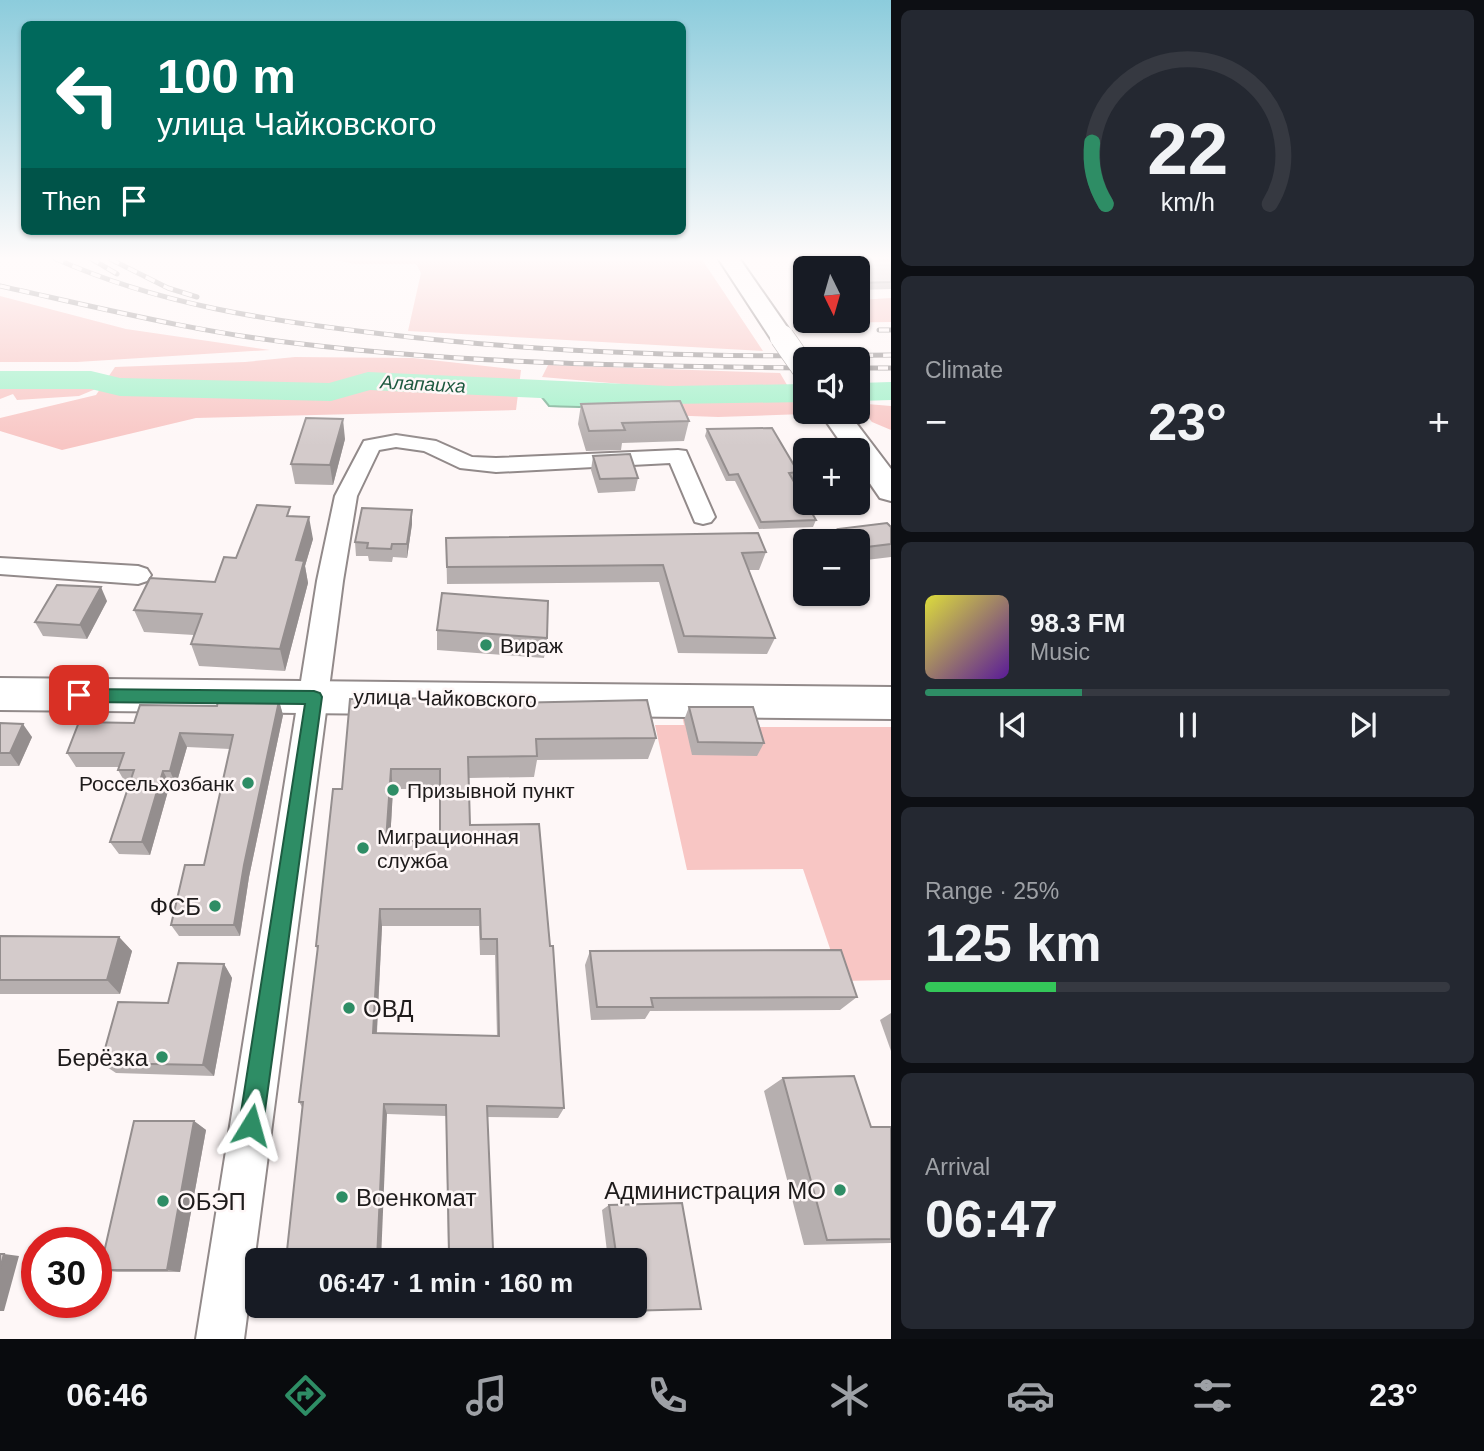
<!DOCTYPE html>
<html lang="en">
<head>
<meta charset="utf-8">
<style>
	:root { --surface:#171b24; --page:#242831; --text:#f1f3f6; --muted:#9ea1a6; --line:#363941; --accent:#2e8d65 }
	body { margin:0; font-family:Arial,sans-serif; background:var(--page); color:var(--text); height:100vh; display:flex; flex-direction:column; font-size:26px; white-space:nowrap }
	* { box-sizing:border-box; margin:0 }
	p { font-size:23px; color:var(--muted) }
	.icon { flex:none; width:38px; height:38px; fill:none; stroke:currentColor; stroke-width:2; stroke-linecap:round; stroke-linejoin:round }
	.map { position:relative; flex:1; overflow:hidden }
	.panel { display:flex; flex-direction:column; gap:10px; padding:10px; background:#0d0f14; width:593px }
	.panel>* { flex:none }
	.top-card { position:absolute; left:21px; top:21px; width:665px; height:214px; border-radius:10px; box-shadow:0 2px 5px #0004; background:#00695c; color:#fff; overflow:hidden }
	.needle { width:46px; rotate:175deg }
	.fabs { position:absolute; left:793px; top:256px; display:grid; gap:14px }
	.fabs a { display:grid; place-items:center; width:77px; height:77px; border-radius:10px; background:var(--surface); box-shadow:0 2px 5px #0004; font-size:35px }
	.speed { position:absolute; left:21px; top:1227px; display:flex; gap:14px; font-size:35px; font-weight:700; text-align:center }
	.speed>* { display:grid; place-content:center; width:91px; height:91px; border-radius:50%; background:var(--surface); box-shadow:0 2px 5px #0004; line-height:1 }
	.speed .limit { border:10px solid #d22; background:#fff; color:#111 }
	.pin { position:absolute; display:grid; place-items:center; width:60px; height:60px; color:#fff; margin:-30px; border-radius:14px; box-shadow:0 4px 10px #0006 }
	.me { position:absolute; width:77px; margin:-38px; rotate:8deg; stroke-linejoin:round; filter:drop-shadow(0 0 5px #0008) }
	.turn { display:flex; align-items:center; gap:24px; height:147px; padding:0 21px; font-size:32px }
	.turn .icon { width:91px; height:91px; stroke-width:2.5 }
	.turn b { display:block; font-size:49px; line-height:60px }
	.then { display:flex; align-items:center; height:66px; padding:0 21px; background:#0003; gap:14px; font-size:26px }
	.big { font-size:52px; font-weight:800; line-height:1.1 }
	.panel .card { flex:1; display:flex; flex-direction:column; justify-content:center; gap:10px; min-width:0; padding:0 24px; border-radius:10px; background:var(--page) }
	.panel .dial { align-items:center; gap:0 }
	.dial svg { height:182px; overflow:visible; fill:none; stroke:var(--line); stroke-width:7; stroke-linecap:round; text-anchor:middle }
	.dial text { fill:var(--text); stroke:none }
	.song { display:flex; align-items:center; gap:21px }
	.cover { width:84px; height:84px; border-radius:10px; background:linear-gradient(135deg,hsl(60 70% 55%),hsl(270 70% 35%)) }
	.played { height:7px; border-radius:4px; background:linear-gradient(90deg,var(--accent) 30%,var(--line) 30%) }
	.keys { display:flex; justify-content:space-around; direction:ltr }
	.heat { display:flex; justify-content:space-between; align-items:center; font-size:38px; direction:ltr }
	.charge { height:10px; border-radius:5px; background:linear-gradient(90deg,#34c759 25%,var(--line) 0) }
	.trip { position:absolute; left:245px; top:1248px; width:402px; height:70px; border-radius:10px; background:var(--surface); box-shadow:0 2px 5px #0004; font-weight:800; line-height:70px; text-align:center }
	.dock { display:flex; height:112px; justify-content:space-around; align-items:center; background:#090b0e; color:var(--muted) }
	.dock .icon { width:49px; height:49px }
	.dock .selected { color:var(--accent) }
	.dock b { font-size:32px; color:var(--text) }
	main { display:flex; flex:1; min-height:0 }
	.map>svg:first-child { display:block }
	.green { fill:#f8c6c4 }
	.water { fill:#a2f1c9; stroke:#7ab195; stroke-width:2 }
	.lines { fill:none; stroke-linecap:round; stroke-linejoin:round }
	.river { fill:#a2f1c9; fill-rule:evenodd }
	.street-casing { stroke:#928a8a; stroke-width:4 }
	.secondary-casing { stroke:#928a8a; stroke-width:4 }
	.street { fill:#fff; fill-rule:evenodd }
	.secondary { fill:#fff; fill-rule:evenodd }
	.rail-casing { stroke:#948f8f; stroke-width:5 }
	.rail { stroke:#fef7f7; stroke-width:3.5; stroke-dasharray:10; stroke-linecap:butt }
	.secondary-bridge-casing { stroke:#928a8a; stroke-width:25; stroke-linecap:butt }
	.secondary-bridge { stroke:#fff; stroke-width:24 }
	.wall { fill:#b6afaf; fill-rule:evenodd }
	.shaded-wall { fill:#948e8e }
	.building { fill:#d4cbcb; stroke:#948e8e; stroke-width:2; fill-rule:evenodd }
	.route { fill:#2e8d65; stroke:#1e5c42; stroke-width:2 }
	.poi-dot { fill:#2e8d65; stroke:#fef7f7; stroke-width:2.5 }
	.labels { text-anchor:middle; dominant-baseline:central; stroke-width:5; stroke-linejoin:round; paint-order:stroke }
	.far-water-label { font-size:19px; font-style:italic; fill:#1d593f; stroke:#fef7f7 }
	.poi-label { font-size:21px; fill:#1e1b1b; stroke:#fef7f7; text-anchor:start }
	.street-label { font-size:21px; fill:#1e1b1b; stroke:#fef7f7 }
	.near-poi-label { font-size:24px; fill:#1e1b1b; stroke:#fef7f7; text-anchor:end }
</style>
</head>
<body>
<main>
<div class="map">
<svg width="891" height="1339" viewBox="0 0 891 1339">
	<rect width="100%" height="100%" fill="#fef7f7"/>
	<!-- green -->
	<g class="green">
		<polygon points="326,258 701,258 763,351 408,331 421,273 416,264 354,264"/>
		<polygon points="0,296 126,329 270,350 77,362 0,362"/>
		<polygon points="891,298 891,322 823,323 820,320 858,320 858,300"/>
		<polygon points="295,357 413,358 521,370 516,410 196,418 62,450 0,431 0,418 96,395 115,367 245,362"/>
		<polygon points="548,365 780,373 804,414 718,417 609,413 674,405 656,387 542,377"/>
		<polygon points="94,382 98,388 79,396 17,400 13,394 0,399 0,384 48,384 50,389 73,383"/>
		<polygon points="867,404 891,406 891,430 872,422 860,408"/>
		<polygon points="681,710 748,727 891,727 891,980 841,981 803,869 687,870 655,725 684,725"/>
	</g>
	<!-- water -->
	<path class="water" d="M 546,385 L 619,387 L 669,395 C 629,409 591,408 549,406 L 536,390 Z"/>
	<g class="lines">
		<!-- river -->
		<g class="river">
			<polygon points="0,371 91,371 120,378 329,383 368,372 669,386 805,384 805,402 669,404 370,390 331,401 120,396 91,389 0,389"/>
			<polygon points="891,382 891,400 858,401 858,383"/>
		</g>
		<!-- street casing -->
		<g class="street-casing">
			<g id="street">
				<polygon points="396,435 436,441 472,457 496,458 678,450 686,451 715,517 711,522 703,524 695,522 670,463 496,472 460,468 424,451 396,447 379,450 357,496 343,581 244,1339 196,1339 317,581 335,496 364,441"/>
				<polygon points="0,558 138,566 147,569 151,575 147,581 138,584 0,574"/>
			</g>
		</g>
		<!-- secondary casing -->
		<g class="secondary-casing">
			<g id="secondary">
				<polygon points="718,258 739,258 794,337 791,342 782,344 773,342"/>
				<polygon points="819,411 847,411 891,469 891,501 880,498 858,466 858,450 846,450"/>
				<polygon points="0,678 891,687 891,719 0,710"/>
			</g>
		</g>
		<!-- street -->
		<use href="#street" class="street"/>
		<!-- secondary -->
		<use href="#secondary" class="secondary"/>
		<!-- rail casing -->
		<g class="rail-casing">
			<g id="rail">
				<path d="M 54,258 C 159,305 270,321 383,334 C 552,354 721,358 891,355"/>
				<polyline points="90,258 117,274"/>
				<polyline points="110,259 168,288 197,297"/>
				<path d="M 0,286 C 100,308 200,333 302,344 C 469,364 637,366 805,368"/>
				<polyline points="879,330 891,330"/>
				<polyline points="858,368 891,368"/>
			</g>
		</g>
		<!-- rail -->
		<use href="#rail" class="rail"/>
		<!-- secondary-bridge casing -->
		<g class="secondary-bridge-casing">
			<polyline id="secondary-bridge" points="782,337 805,370"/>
		</g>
		<!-- secondary-bridge -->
		<use href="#secondary-bridge" class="secondary-bridge"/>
	</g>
	<!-- wall -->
	<g class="wall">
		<polygon points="891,260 891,289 858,290 858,268 805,268 805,282 796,270 799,263"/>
		<polygon points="581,404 689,421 684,441 622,443 621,450 586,451 578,424"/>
		<polygon points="707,429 798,472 795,479 793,479 816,520 813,527 759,529 735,481 726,481 705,436"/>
		<polygon points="345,439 333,485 295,484 291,464"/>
		<polygon points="593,456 638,478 635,491 598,493 591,470"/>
		<polygon points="412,510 412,524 407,558 393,557 392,562 369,561 368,556 356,556 355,542"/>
		<polygon points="291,516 313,539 305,566 308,583 285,671 199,666 191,644 194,635 144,632 134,610 215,582 236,558"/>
		<polygon points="891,527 891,557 858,561 858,541 832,541 838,529"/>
		<polygon points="446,538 766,552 759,570 748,570 775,638 767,654 678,653 659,582 447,584"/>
		<polygon points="107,601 87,639 43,636 35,622"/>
		<polygon points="437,630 547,638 544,658 437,650"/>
		<polygon points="279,701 283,715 249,877 240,936 179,936 171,925 204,865 230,749 187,747 176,785 170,784 150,855 119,854 110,842 129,784 126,784 118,770 119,767 76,767 67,753 134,723 217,706"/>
		<path d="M 466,704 L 656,738 L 648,759 L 537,760 L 534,777 L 468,778 L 470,825 L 564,1108 L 558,1118 L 487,1117 L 493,1249 L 491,1253 L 448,1254 L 446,1116 L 387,1114 L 302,1107 L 299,1102 L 318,952 L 316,946 L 342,789 ZM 393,789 L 440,789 L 440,841 L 390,841 ZM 382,926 L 479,926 L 480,955 L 495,955 L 497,1036 L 377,1033 Z"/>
		<polygon points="689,707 764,743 757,756 692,755 684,720"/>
		<polygon points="0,723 32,737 19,766 0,766"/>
		<polygon points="0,936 119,937 132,951 120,994 0,994"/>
		<polygon points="590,951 857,997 840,1010 650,1011 645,1019 591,1020 585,965"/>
		<polygon points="224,964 232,978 214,1076 116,1073 101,1063 168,1003"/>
		<polygon points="891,1013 891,1051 880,1020"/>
		<polygon points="783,1078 871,1127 891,1127 891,1243 804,1245 764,1091"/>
		<polygon points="194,1121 206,1130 180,1272 117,1272 100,1270"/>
		<polygon points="682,1203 701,1309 614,1311 614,1306 635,1306 635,1260 608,1260 602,1210 609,1205"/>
	</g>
	<!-- shaded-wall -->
	<g class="shaded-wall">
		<polygon points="343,419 345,439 333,485 330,465"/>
		<polygon points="412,510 412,524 407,558 407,544"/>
		<polygon points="309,517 313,539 305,566 308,583 285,671 280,649 296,560"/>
		<polygon points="101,587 107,601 87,639 80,625"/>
		<polygon points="279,701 283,715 249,877 240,936 234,925 244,865"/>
		<polygon points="23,724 32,737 19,766 10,753"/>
		<polygon points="180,733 187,747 176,785 170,771"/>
		<polygon points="391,769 393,789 389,860 386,841"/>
		<polygon points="163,771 170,784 150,855 142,842"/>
		<polygon points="380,909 382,926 376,1046 373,1033"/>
		<polygon points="119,937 132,951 120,994 107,980"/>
		<polygon points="224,964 232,978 214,1076 203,1065"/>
		<polygon points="384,1104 387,1114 381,1260 377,1260"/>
		<polygon points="194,1121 206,1130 180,1272 167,1270"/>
		<polygon points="4,1254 19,1256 4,1311 0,1311 0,1269"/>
	</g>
	<!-- building -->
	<g class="building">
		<polygon points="891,260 891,282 858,283 858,268 805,268 805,271 799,263"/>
		<polygon points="680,401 689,421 622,423 625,430 589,431 581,404"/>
		<polygon points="306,418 343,419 330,465 291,464"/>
		<polygon points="772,428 798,472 789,473 816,520 761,522 738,474 729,475 707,429"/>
		<polygon points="630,454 638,478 600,479 593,456"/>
		<polygon points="257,505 290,507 287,516 309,517 296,560 304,561 280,649 191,644 202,614 134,610 150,578 215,582 224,557 236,558"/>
		<polygon points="362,508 412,510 407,544 392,544 391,549 367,548 368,543 355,542"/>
		<polygon points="887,523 891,527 891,544 858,548 858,541 846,541 838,529"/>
		<polygon points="758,533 766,552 742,553 775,638 684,636 663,565 447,567 446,538"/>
		<polygon points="57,585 101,587 80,625 35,622"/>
		<polygon points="442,593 548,601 547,638 437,630"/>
		<path d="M 466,698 L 466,704 L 647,700 L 656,738 L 536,739 L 537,756 L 468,757 L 470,825 L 539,824 L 550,946 L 553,946 L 564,1108 L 487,1106 L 493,1249 L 449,1250 L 446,1105 L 384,1104 L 377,1260 L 286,1260 L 303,1102 L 299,1102 L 318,946 L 316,946 L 333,789 L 342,789 L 350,699 ZM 391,769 L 440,769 L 440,841 L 386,841 ZM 380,909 L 480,909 L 481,939 L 497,939 L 499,1036 L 373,1033 Z"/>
		<polygon points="218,701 279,701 244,865 234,925 171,925 185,865 204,865 233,735 180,733 170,771 163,771 142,842 110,842 134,770 118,770 124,753 67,753 79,722 134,723 140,705 217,706"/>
		<polygon points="689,707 753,707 764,743 698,742"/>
		<polygon points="0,723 23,724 10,753 0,753"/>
		<polygon points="0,936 119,937 107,980 0,980"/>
		<polygon points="841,950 857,997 651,998 653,1007 597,1007 590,951"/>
		<polygon points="178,963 224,964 203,1065 101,1063 118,1002 168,1003"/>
		<polygon points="854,1076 871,1127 891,1127 891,1239 827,1240 783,1078"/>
		<polygon points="134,1121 194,1121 167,1270 100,1270"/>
		<polygon points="682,1203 701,1309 623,1311 623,1306 635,1306 635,1260 617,1260 609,1205"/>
		<polygon points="0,1254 4,1254 0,1269"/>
	</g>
	<!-- sky -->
	<linearGradient id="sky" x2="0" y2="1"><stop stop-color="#8cccdc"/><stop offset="0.58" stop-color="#fffbfb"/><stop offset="1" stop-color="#fffbfb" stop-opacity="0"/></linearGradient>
	<rect width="891" height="446" fill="url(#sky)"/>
	<!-- route -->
	<polygon class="route" points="79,689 314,691 320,693 322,697 263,1125 260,1134 251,1137 243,1134 239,1125 305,704 79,702 70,695"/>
	<!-- markers -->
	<g class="poi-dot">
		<circle cx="486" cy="645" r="7"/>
		<circle cx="248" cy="783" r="7"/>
		<circle cx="393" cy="790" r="7"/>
		<circle cx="363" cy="848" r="7"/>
		<circle cx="215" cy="906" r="7"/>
		<circle cx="349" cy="1008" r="7"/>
		<circle cx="162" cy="1057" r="7"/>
		<circle cx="840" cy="1190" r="7"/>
		<circle cx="342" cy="1197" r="7"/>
		<circle cx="163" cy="1201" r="7"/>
	</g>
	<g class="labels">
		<!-- far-water labels -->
		<g class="far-water-label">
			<text transform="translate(423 384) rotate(3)">Алапаиха</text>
		</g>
		<!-- poi labels -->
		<g class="poi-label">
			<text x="500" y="645">Вираж</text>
			<text x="234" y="783" text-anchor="end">Россельхозбанк</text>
			<text x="407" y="790">Призывной пункт</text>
			<text x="377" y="836">Миграционная<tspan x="377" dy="24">служба</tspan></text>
		</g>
		<!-- street labels -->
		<g class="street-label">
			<text transform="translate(445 698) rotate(1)">улица Чайковского</text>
		</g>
		<!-- near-poi labels -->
		<g class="near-poi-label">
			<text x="201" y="906">ФСБ</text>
			<text x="363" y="1008" text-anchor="start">ОВД</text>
			<text x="148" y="1057">Берёзка</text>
			<text x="826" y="1190">Администрация МО</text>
			<text x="356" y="1197" text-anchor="start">Военкомат</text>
			<text x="177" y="1201" text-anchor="start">ОБЭП</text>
		</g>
	</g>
</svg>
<div class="fabs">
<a><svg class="needle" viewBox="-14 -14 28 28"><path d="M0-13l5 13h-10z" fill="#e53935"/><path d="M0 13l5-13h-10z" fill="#9ea1a6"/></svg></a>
<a><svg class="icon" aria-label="sound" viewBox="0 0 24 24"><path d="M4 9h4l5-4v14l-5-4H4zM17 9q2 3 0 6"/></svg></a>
<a>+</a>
<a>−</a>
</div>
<div class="speed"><div class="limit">30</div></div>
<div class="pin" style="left:79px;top:695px;background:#d93025"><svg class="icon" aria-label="arrive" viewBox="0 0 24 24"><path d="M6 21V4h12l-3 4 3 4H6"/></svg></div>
<svg class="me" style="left:251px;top:1125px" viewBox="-20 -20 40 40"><path d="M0-17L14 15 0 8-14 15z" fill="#2e8d65" stroke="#fff" stroke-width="4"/></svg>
<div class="trip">06:47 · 1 min · 160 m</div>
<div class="top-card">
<div class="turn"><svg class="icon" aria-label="left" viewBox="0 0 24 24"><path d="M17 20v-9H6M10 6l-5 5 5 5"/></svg><div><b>100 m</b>улица Чайковского</div></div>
<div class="then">Then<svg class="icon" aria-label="arrive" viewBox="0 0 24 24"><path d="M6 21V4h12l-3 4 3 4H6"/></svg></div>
</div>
</div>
<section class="panel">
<div class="card dial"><svg viewBox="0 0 100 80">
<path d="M14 69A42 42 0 1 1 86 69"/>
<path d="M14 69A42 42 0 0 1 8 42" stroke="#2e8d65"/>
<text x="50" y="56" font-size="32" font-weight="700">22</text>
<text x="50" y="72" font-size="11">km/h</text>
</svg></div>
<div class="card"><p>Climate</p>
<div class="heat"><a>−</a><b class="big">23°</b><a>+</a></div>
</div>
<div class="card">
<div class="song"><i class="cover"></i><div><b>98.3 FM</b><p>Music</p></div></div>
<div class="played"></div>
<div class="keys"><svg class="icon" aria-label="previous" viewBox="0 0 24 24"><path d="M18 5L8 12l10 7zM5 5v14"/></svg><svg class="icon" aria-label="pause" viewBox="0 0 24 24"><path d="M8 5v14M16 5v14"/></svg><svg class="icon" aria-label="next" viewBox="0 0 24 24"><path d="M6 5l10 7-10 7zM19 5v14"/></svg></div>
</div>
<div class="card"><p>Range · 25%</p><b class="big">125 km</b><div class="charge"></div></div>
<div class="card"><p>Arrival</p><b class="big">06:47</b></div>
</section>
</main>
<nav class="dock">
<b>06:46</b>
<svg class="icon selected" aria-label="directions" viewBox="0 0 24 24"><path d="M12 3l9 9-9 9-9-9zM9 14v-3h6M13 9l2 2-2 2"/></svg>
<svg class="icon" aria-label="music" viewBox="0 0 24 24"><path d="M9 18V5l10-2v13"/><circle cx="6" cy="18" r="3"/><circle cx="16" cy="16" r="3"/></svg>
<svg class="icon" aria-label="phone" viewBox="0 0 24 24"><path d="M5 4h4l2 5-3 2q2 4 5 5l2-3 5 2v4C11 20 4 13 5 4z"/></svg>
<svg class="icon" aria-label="climate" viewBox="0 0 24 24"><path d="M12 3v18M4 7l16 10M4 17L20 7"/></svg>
<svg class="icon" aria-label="car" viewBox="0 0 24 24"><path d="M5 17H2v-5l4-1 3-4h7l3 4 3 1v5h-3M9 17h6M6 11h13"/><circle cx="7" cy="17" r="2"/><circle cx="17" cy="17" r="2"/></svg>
<svg class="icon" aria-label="filters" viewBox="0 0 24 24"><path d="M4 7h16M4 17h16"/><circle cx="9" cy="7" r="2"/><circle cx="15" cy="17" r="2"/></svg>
<b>23°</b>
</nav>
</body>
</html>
